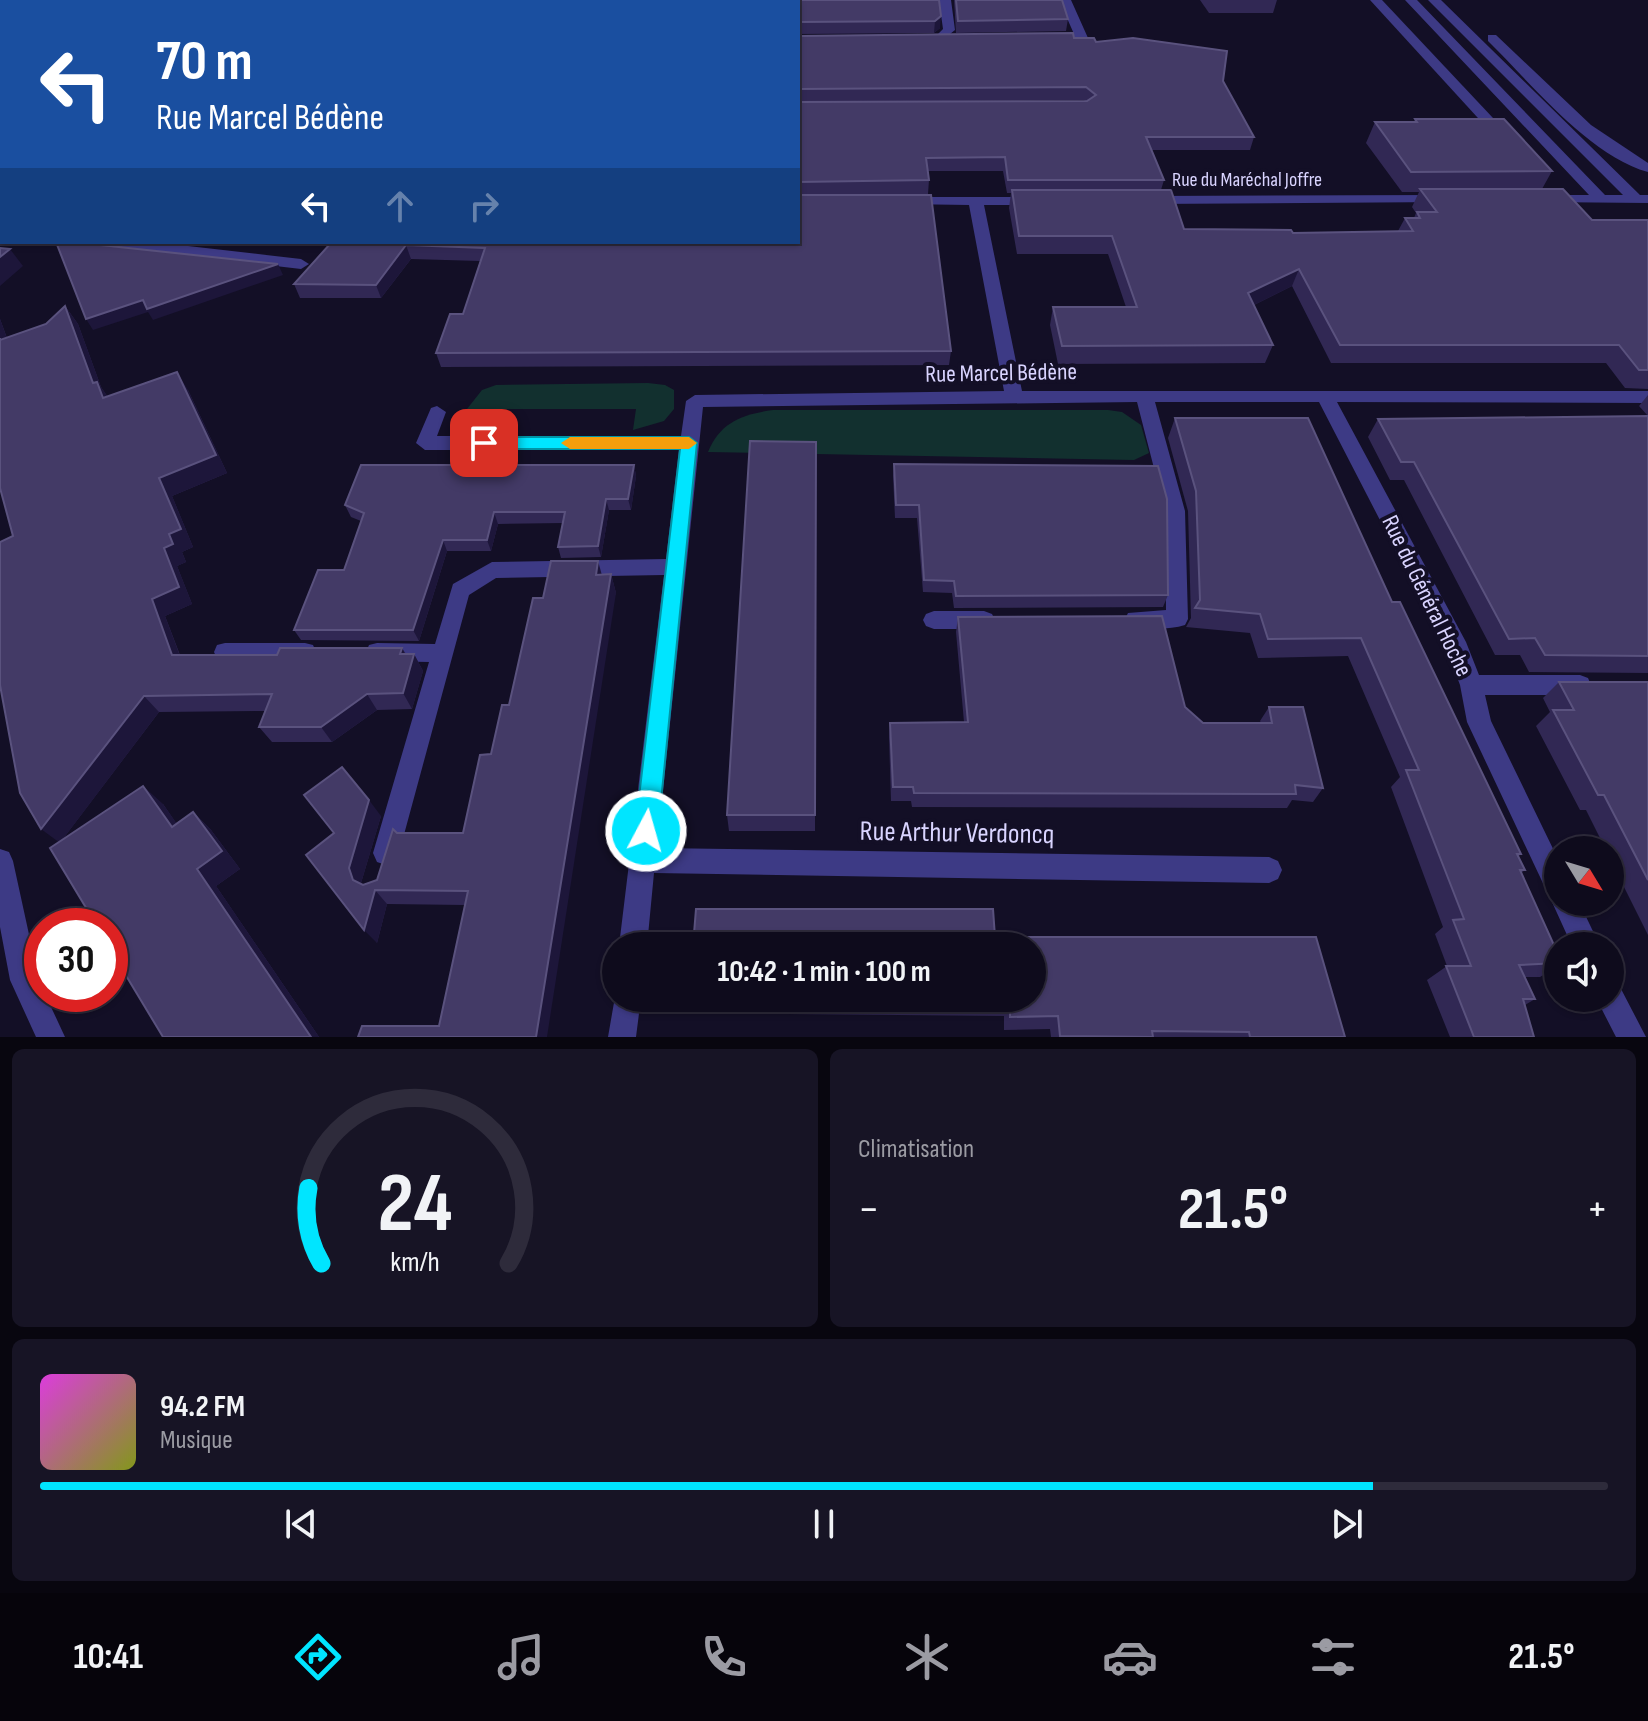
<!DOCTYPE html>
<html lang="fr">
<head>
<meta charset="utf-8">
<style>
	:root { --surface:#0e0b1c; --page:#171425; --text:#f1f3f6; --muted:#9b9ba3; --line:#2e2b3b; --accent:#00e5ff }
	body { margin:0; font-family:"Sofia Sans Condensed",sans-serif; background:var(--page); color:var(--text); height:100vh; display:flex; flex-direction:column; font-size:30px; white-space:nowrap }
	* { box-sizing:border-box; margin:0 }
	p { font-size:26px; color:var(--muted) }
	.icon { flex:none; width:44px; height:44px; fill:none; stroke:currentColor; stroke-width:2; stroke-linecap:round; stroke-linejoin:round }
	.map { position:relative; height:1037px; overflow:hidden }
	.sheet { display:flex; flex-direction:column; gap:12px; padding:12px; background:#08060f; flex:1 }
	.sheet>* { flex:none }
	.guide { position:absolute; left:0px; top:0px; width:800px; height:244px; box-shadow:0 2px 6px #0004,0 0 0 2px var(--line); background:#1a4fa0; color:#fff; overflow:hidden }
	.needle { width:52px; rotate:128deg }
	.controls { position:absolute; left:1544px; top:836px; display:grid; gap:16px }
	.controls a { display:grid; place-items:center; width:80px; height:80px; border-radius:50%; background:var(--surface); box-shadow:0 2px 6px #0004,0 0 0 2px var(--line); font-size:40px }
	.speed { position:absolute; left:24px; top:908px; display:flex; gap:16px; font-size:40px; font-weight:700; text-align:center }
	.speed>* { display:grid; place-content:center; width:104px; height:104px; border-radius:50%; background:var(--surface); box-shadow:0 2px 6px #0004,0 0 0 2px var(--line); line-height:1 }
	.speed .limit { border:12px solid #d22; background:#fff; color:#111 }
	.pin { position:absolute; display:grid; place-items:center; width:68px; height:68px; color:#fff; margin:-34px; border-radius:16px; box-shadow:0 4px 12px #0006 }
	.me { position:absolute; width:88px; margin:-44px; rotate:6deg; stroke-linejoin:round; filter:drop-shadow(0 0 6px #0008) }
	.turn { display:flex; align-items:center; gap:28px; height:168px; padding:0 24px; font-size:36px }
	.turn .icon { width:104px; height:104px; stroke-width:2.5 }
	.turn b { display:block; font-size:56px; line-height:68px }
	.lanes { display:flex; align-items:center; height:76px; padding:0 24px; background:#0003; justify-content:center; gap:40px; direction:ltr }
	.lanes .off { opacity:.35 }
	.big { font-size:60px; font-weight:700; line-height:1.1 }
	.sheet .tile { flex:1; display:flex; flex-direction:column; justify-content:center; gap:12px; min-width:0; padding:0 28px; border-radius:12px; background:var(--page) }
	.sheet .dial { align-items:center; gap:0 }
	.dial svg { height:208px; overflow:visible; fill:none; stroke:var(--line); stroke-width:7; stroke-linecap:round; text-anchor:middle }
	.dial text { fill:var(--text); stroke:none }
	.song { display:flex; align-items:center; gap:24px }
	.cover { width:96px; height:96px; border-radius:12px; background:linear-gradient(135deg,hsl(300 70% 55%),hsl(70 70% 35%)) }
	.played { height:8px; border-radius:4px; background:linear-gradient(90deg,var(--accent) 85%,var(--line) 85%) }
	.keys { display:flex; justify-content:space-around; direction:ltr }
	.heat { display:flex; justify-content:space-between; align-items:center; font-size:44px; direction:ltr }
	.sheet .tiles { flex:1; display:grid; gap:12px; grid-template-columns:1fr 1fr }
	.tile:last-child { grid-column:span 2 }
	.trip { position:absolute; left:602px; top:932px; width:444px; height:80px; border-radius:40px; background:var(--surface); box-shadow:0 2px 6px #0004,0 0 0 2px var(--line); font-weight:700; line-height:80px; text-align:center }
	.tabs { display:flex; height:128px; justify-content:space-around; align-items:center; background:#06040b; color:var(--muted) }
	.tabs .icon { width:56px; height:56px }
	.tabs .on { color:var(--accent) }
	.tabs b { font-size:36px; color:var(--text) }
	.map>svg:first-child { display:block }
	.green { fill:#12302f }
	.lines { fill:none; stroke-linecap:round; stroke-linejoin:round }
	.minor { fill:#3d3a85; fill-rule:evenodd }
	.wall { fill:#312854 }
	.shaded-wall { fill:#1d163a }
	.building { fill:#433a66; stroke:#5a527e; stroke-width:2 }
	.route { fill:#00e5ff; stroke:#0095a6; stroke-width:2 }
	.slow { fill:#f59e0b }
	.labels { text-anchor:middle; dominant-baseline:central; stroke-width:8; stroke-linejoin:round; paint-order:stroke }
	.far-street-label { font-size:20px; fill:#d9d4ff; stroke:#130f26 }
	.street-label { font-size:24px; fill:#d9d4ff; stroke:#130f26 }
	.near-street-label { font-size:28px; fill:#d9d4ff; stroke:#130f26 }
</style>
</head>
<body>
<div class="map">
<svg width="1648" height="1037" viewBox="0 0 1648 1037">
	<rect width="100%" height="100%" fill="#130f26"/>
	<!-- green -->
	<g class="green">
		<polygon points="648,383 665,385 674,390 674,409 664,421 633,430 636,409 498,409 491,429 470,418 467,409 482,390 496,385"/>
		<path d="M 773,410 L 1108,410 L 1122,412 L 1141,425 L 1149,453 L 1134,460 L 708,452 C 720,422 743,414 773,410 Z"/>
	</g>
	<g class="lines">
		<!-- minor -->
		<g class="minor">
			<polygon points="939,0 951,0 955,30 940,42 934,38 943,29"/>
			<polygon points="1059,0 1071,0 1088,38 1086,41 1058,42 1052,38 1058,34 1074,34"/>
			<polygon points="1370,0 1382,0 1509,135 1509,141 1499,141"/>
			<polygon points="1405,0 1417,0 1605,195 1623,195 1428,0 1441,0 1640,195 1648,195 1648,203 1541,202 1539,199 1546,195 1589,195"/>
			<path d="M 1488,35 L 1496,35 L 1591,125 L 1648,163 L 1648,172 C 1588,155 1531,83 1488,41 Z"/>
			<polygon points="1442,195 1449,199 1447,202 1150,204 1143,200 1150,196"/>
			<path d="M 906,197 L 1034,197 L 1041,201 L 1034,205 L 984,205 L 1022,391 L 1648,391 L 1648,403 L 1337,402 L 1466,642 L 1479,675 L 1580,675 L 1588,678 L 1591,685 L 1588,692 L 1580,695 L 1485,695 L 1491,721 L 1558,859 L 1558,902 L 1579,902 L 1600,946 L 1572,946 L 1552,902 L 1553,898 L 1549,896 L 1467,722 L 1460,685 L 1447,650 L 1319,402 L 1155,402 L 1185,511 L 1188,619 L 1185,625 C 1169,630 1144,630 1128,625 L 1125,619 L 1128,613 L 1166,610 L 1165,511 L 1137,402 L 703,407 L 657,848 L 1269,857 L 1278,861 L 1282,870 L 1278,879 L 1269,883 L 654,873 L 647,946 L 619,946 L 664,575 L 496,578 L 469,595 L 399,853 L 395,862 L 386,865 L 377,862 L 373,853 L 429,662 L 377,661 L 369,659 L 366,652 L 369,645 L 377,643 L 435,644 L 453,584 L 492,562 L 666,559 L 679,450 L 425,450 L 416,443 L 431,408 L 437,406 L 446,412 L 437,436 L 681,436 L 686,401 L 695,395 L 1004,391 L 969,205 L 901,204 L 901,198 Z"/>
			<rect x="0" y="223" width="2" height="10"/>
			<polygon points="106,242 153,242 301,259 309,264 301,269 114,247"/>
			<polygon points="934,611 984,611 992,614 995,620 992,626 984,629 934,629 926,626 923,620 926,614"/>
			<polygon points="225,643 305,643 313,645 316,652 313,659 305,661 225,661 217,659 214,652 217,645"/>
			<polygon points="0,849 9,852 13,861 42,994 45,994 65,1037 36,1037 10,980 0,927"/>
			<polygon points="1610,983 1620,987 1646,1037 1616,1037 1596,998 1610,998"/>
			<polygon points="616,991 616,998 641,998 636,1037 608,1037"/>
		</g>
	</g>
	<!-- wall -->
	<g class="wall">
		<polygon points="939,0 940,28 934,33 798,34 798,2"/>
		<polygon points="954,0 1062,0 1068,19 1066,31 956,33"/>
		<polygon points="1200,0 1277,0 1273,13 1209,13"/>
		<polygon points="798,36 1074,38 1096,42 1223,81 1254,137 1250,150 1152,150 1164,180 1161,190 1184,229 1293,233 1398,231 1405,218 1414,218 1416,213 1412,207 1419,192 1402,192 1366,143 1375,122 1414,122 1415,119 1552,171 1542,189 1592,220 1648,220 1648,389 1625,388 1606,363 1331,363 1292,286 1254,305 1273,345 1265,363 1058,364 1050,325 1053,307 1126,307 1108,254 1017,254 1009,208 1011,193 1007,193 1003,171 928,171 929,180 928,194 822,195 951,351 949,365 441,367 436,353 463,314 480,261 411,259 381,298 300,298 294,284 328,246 328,245 798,242 798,102 1085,101 1084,100 798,102"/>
		<polygon points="65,306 78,324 101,387 107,396 188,390 227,473 172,496 193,547 182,552 186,562 177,566 192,604 165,616 180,655 277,655 402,648 406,654 414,654 423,671 412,709 377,710 332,742 272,742 259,727 265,711 159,712 62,840 163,804 176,823 193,812 211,830 240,869 216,886 319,1037 163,1037 59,842 13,536 0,488 0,319 7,338 46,324"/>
		<polygon points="1648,395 1648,673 1529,672 1520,655 1495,655 1404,480 1390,480 1368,437 1378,419 1648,416 1639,406"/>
		<polygon points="1175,418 1392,602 1521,854 1518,857 1525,870 1521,873 1558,954 1558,966 1540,977 1525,977 1535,999 1525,1005 1534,1037 1450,1037 1427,980 1447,966 1435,934 1443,927 1391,787 1400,777 1348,656 1258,658 1250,633 1186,627 1191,618 1188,511 1168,438"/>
		<polygon points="816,442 815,831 729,831 727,815"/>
		<polygon points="894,464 1168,595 1163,607 954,608 952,593 923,592 917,518 895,518 893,476"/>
		<polygon points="634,465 636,476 631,510 609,510 601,557 561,558 558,547 563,523 498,524 491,551 447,551 419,641 301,640 294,630 344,570 361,521 351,517 345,505"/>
		<polygon points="611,574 616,593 439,1026 465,905 387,904 377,943 334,833 381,816 361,883 363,885 377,880 397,833 463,833 509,705 543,598 602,575"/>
		<polygon points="958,617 1185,707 1203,723 1261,723 1260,721 1269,707 1323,788 1313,802 1292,800 1287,808 912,807 911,801 891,801 889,737 890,723 964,722 956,632"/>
		<polygon points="1559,682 1648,682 1648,935 1610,859 1610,850 1606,850 1586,810 1580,810 1536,726 1550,712 1543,698"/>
		<polygon points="995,937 1345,1037 1051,1037 1050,1029 1004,1030 1004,1016 694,1013 689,999"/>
	</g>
	<!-- shaded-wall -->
	<g class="shaded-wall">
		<polygon points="941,16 940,28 934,33 935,21"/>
		<polygon points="2,60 2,79 0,80 0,62"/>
		<polygon points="0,172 2,175 2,184 0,186"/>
		<polygon points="406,245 411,259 381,298 376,285"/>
		<polygon points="10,249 23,266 0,286 0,257"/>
		<polygon points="278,264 283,275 153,320 148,312 93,330 86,319 143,300"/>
		<polygon points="1299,269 1292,286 1242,311 1248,293"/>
		<polygon points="65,306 78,324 101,387 110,400 103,398 93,383"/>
		<polygon points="0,319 14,358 0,338"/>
		<polygon points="177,372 188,390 227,473 172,496 193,547 182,552 186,562 177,566 192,604 165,616 186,672 172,655 152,599 164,548 169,534 159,478"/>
		<polygon points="634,465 636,476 631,510 628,499"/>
		<polygon points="606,499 609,510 601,557 598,546"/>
		<polygon points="494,512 498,524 491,551 487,540"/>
		<polygon points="443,540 447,551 419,641 413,630"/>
		<polygon points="598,561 603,579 596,575"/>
		<polygon points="611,574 616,593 547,1037 536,1037"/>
		<polygon points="402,648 411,665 414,654 423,671 412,709 403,693 400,654"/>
		<polygon points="367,694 377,710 332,742 321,727"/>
		<polygon points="144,696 159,712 60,843 41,829"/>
		<polygon points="143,786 163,804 191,844 172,827"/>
		<polygon points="369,800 381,816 361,883 365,894 353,880 349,868"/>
		<polygon points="193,812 211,830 240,869 216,886 319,1037 311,1037 197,869"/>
		<polygon points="375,890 387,904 377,943 364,930"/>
	</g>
	<!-- building -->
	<g class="building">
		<polygon points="0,0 637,0 636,2 2,2 2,60 0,62"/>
		<polygon points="703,0 939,0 941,16 935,21 798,22 798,2 703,2"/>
		<polygon points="956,0 1062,0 1068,19 958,21"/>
		<polygon points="1073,33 1074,38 1094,38 1096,42 1133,38 1227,51 1223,81 1254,137 1146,137 1164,180 1008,180 1005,157 926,158 929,180 798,182 798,102 1087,101 1096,95 1086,87 798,89 798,36"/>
		<polygon points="1415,119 1504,119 1552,171 1411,172 1375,122 1417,122"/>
		<rect x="0" y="120" width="2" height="47"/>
		<polygon points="1420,189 1563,189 1592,220 1648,220 1648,370 1639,370 1619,345 1340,345 1299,269 1248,293 1273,345 1062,346 1053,307 1137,307 1112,236 1019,236 1012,190 1171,190 1184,229 1291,230 1293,233 1413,231 1405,218 1420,218 1417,212 1437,212"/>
		<polygon points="798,195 931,195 951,351 436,353 450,314 463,314 485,248 406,245 376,285 294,284 330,244 328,245 329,242 798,242"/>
		<polygon points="56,242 72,242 278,264 147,309 143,300 86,319"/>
		<polygon points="0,248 10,249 0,257"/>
		<polygon points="65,306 93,383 97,382 103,398 177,372 216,455 159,478 181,529 169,534 173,544 164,548 179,587 152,599 172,655 277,655 280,648 402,648 400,654 414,654 403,693 367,694 321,727 259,727 272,694 144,696 41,829 20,793 0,685 0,542 13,536 0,488 0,338 0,340 46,324"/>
		<polygon points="1648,416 1648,656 1545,655 1535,638 1509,639 1414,462 1401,462 1378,419"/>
		<polygon points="1175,418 1308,418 1392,602 1400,602 1521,854 1517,854 1525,870 1520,870 1558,954 1558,963 1519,965 1535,999 1523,999 1534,1037 1474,1037 1446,966 1471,966 1453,920 1464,919 1406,770 1419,770 1361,638 1268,639 1260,614 1195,608 1200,600 1196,491"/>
		<polygon points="750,441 816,442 815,815 727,815"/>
		<polygon points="894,464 1158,466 1167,499 1168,595 956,596 954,581 924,580 919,505 896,505"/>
		<polygon points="361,465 634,465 628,499 606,499 598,546 558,547 565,512 494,512 487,540 443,540 413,630 294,630 318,570 344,570 364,513 345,505"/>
		<polygon points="551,561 598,561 596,575 611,574 536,1037 358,1037 362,1026 439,1026 468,891 375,890 364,930 306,855 334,833 304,795 342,767 369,800 349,868 353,880 363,885 377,880 393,829 397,833 463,833 480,755 491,754 502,705 509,705 533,598 543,598"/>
		<polygon points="1162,616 1185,707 1203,723 1272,723 1269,707 1303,707 1323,788 1295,785 1296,794 914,793 913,787 893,787 890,723 968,722 958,617"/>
		<polygon points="1559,682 1648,682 1648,880 1604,795 1598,795 1553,710 1574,710"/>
		<polygon points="143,786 172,827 193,812 222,851 197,869 311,1037 163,1037 110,949 110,926 97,926 50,848"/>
		<polygon points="696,909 993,909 995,937 1316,937 1345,1037 1250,1037 1249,1032 1152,1031 1153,1037 1060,1036 1058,1016 1010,1017 1010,1002 689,999 690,998 1032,998 1032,946 693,946"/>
	</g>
	<!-- route -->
	<polygon class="route" points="484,437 689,437 697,443 658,831 655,839 646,842 638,839 635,831 680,449 484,449 475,443"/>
	<!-- slow -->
	<polygon class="slow" points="570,437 689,437 697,443 689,449 570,449 561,443"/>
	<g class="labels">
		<!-- far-street labels -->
		<g class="far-street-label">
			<text x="1247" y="180">Rue du Maréchal Joffre</text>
		</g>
		<!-- street labels -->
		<g class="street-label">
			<text transform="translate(1001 373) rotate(-1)">Rue Marcel Bédène</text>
			<text transform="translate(1427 596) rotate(64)">Rue du Général Hoche</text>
		</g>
		<!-- near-street labels -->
		<g class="near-street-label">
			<text transform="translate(957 833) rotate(1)">Rue Arthur Verdoncq</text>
		</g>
	</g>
</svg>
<div class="controls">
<a><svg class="needle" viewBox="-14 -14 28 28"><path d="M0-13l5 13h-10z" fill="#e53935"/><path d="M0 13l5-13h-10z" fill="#9b9ba3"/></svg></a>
<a><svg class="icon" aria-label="sound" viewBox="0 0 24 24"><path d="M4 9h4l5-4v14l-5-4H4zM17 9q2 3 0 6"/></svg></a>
</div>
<div class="speed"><div class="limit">30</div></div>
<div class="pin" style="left:484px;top:443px;background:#d93025"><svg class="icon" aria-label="arrive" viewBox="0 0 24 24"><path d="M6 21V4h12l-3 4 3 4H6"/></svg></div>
<svg class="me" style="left:646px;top:831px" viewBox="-20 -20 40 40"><circle r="17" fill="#00e5ff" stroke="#fff" stroke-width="3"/><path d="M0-11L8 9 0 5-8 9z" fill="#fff"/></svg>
<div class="trip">10:42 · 1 min · 100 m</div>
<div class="guide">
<div class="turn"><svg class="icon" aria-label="left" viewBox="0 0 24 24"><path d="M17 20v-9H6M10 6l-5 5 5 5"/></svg><div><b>70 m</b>Rue Marcel Bédène</div></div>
<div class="lanes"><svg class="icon" aria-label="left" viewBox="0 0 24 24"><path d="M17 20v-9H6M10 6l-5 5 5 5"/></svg><svg class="icon off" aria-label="ahead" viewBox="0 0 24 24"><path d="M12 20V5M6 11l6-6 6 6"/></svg><svg class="icon off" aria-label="right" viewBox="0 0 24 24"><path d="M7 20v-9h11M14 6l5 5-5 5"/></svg></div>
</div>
</div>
<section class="sheet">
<div class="tiles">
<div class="tile dial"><svg viewBox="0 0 100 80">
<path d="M14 69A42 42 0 1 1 86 69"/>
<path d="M14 69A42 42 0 0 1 9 40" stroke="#00e5ff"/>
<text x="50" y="56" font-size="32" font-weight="700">24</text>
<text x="50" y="72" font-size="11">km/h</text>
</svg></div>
<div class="tile"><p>Climatisation</p>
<div class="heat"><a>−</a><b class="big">21.5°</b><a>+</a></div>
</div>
<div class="tile">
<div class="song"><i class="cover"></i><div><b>94.2 FM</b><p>Musique</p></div></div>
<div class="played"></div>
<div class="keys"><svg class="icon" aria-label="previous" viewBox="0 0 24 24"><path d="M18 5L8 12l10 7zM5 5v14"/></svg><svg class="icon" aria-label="pause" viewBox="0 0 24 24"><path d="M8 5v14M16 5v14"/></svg><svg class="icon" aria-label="next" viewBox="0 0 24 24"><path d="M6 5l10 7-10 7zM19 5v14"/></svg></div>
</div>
</div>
</section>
<nav class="tabs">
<b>10:41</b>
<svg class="icon on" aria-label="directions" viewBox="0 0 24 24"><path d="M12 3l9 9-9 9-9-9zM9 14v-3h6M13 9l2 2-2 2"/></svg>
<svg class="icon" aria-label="music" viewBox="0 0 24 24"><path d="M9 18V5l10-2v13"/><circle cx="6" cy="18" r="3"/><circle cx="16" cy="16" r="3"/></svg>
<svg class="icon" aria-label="phone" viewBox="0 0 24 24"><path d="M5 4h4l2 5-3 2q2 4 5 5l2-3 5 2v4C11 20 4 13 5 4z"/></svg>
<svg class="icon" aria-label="climate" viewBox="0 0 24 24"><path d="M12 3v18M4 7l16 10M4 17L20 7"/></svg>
<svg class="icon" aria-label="car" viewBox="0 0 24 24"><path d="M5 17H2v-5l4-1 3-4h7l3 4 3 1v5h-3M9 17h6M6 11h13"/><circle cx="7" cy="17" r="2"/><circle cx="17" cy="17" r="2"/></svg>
<svg class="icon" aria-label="filters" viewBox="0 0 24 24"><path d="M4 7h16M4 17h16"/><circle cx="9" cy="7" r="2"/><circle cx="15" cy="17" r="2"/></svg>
<b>21.5°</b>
</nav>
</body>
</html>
